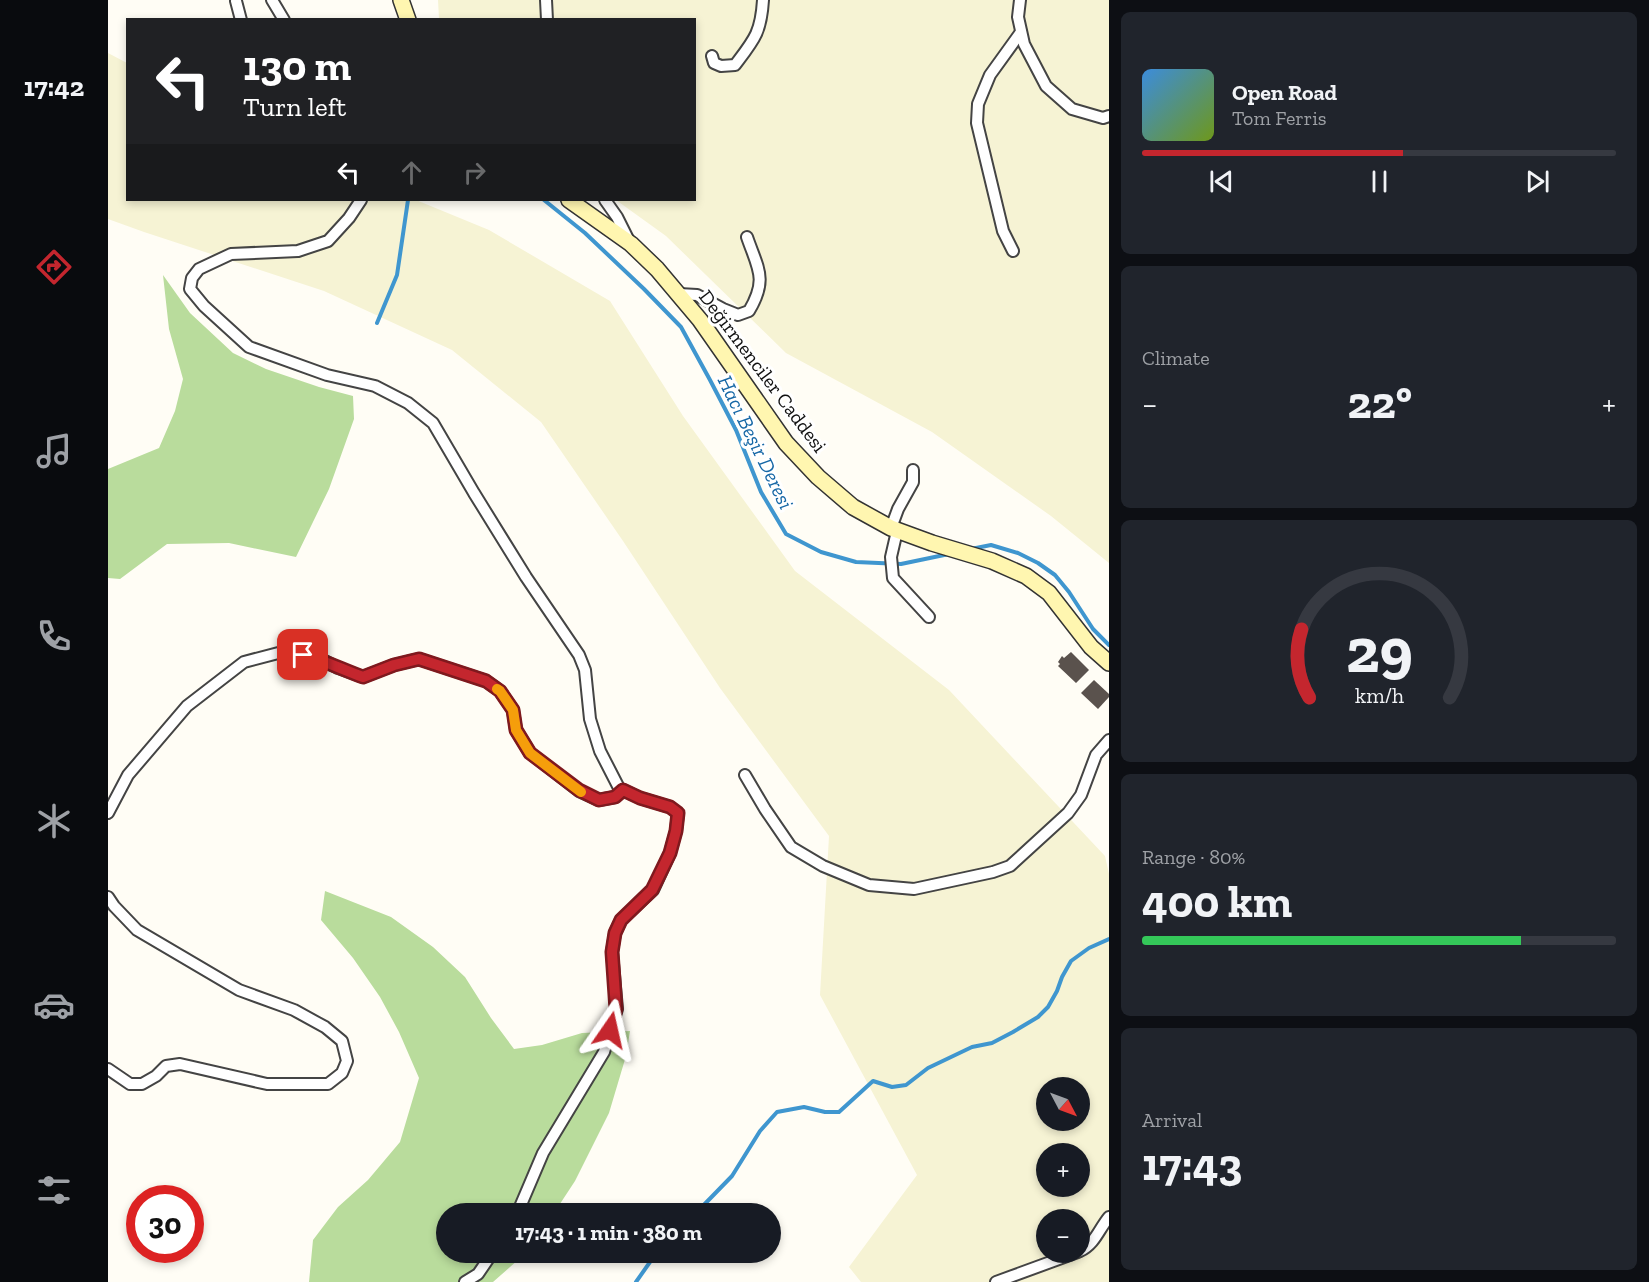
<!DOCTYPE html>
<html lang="en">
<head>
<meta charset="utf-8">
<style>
	:root { --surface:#171b24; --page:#20242c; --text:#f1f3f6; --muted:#9ea1a6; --line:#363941; --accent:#c4262e }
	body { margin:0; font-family:"Zilla Slab",serif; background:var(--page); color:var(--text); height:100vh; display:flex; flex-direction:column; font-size:22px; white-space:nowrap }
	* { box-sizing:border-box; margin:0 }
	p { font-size:20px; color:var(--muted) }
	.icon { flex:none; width:33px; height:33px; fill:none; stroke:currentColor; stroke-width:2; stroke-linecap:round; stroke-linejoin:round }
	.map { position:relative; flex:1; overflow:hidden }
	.drawer { display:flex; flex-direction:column; gap:12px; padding:12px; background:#0d0f14; width:540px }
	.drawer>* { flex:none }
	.top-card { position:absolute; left:18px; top:18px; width:570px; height:183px; border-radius:0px; box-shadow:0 3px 9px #0003; background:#202124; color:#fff; overflow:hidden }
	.needle { width:39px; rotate:131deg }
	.fabs { position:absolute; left:928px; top:1077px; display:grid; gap:12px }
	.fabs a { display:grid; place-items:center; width:54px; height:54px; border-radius:50%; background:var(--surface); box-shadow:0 3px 9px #0003; font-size:30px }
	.speed { position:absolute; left:18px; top:1185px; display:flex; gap:12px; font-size:30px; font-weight:700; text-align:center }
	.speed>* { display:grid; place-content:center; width:78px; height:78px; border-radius:50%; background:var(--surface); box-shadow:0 3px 9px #0003; line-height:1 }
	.speed .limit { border:9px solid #d22; background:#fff; color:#111 }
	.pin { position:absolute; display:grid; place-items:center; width:51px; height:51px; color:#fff; margin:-26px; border-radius:12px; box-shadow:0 3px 9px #0006 }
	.me { position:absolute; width:66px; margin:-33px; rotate:11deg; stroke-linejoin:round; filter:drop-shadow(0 0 4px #0008) }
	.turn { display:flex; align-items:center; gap:21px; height:126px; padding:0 18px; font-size:27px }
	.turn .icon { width:78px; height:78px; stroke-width:2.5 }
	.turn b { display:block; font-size:42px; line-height:51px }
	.lanes { display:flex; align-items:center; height:57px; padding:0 18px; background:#0003; justify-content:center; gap:30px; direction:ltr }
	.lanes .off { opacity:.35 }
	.big { font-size:45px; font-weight:700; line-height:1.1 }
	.drawer .tile { flex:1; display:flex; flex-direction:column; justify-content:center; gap:9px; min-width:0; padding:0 21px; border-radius:9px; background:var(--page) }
	.drawer .dial { align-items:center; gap:0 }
	.dial svg { height:156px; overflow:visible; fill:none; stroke:var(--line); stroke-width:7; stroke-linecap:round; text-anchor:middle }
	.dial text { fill:var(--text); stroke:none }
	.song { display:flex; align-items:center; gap:18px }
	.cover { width:72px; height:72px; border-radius:9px; background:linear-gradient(135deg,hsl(210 70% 55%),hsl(80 70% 35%)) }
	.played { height:6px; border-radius:3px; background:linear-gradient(90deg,var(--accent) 55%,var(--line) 55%) }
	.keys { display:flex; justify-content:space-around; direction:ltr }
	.heat { display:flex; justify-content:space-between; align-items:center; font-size:33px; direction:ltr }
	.charge { height:9px; border-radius:4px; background:linear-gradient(90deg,#34c759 80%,var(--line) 0) }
	.trip { position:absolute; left:328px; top:1203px; width:345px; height:60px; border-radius:30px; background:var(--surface); box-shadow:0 3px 9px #0003; font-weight:700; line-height:60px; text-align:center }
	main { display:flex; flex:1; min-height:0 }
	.dock { display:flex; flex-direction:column; width:108px; justify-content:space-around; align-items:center; background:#090b0e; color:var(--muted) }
	.dock .icon { width:42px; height:42px }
	.dock .active { color:var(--accent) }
	.dock b { font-size:27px; color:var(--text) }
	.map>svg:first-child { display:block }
	.farmland { fill:#f6f3d4; fill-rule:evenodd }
	.forest { fill:#b9dc9c }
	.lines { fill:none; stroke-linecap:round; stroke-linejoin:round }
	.stream { stroke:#3f96cf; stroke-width:4 }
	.building { fill:#5a524d }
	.minor-casing { stroke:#444; stroke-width:14 }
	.secondary-casing { stroke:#333; stroke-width:18 }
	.minor { stroke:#fff; stroke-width:10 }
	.secondary { stroke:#fff6b0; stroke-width:15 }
	.route-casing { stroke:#7f191e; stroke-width:15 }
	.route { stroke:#c4262e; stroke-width:10 }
	.slow { stroke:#f59e0b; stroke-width:10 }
	.labels { text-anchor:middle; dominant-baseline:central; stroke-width:6; stroke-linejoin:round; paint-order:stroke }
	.street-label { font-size:20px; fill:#111; stroke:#fff }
	.water-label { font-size:21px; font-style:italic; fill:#1768a6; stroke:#fff }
</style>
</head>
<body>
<main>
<nav class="dock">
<b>17:42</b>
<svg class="icon active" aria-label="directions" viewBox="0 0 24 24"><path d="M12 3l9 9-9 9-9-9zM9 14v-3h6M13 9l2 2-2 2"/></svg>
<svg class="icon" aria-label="music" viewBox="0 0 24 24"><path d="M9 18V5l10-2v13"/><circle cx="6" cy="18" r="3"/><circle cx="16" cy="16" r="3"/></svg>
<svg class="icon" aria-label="phone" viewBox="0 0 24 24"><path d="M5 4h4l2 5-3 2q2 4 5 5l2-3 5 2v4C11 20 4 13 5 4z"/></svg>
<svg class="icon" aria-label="climate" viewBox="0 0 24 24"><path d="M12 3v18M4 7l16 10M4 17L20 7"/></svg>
<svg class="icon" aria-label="car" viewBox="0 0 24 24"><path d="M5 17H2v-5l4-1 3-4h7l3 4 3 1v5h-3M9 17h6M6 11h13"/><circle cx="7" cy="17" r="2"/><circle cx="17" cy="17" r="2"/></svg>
<svg class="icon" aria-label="filters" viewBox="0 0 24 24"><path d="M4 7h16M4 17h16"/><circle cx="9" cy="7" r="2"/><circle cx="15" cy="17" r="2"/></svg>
</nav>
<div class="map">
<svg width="1001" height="1282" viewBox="0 0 1001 1282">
	<rect width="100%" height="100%" fill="#fffdf5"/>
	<!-- farmland -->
	<g class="farmland">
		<polygon points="330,0 1001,0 1001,563 943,516 824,432 678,353 558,236 508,200 586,200 586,20 331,19"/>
		<path d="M 0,53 L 19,63 L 20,200 L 308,200 L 381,230 L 502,301 L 575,416 L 687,571 L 841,690 L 997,856 L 1001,874 L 1001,1282 L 753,1282 L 741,1267 L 809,1175 L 712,995 L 721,836 L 612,688 L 515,541 L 433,422 L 344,350 L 216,291 L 36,232 L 0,219 ZM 939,1088 L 972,1088 L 972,1120 L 939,1120 ZM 939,1154 L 972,1154 L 972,1186 L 939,1186 ZM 939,1220 L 972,1220 L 972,1252 L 939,1252 Z"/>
	</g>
	<!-- forest -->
	<g class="forest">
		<polygon points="55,275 82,313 125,353 158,369 211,387 245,396 246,419 221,489 188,557 121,543 59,544 12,579 0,578 0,469 51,448 67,411 75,379 61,329"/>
		<polygon points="217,891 283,917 325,947 357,977 383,1018 406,1049 434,1045 474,1033 522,1031 518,1056 501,1113 467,1181 446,1213 339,1214 339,1252 418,1253 385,1282 201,1282 205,1240 230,1207 260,1180 292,1142 311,1078 291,1032 272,997 245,958 213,920"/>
	</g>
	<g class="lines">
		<!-- stream -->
		<g class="stream">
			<polyline points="436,200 477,233 536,289 573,327 602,380 628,430 653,492 678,534 713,552 748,562 793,564 841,554"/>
			<polyline points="269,323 289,275 300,200"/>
			<polyline points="863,549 883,545 910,553 930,563 947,575 961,592 985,629 1001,645"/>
			<polyline points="587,1214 624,1176 652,1131 669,1112 696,1107 717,1112 731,1112 765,1081 784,1087 798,1085 820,1068 864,1047 884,1043 905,1032 930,1017 940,1007 949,991 954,977 963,961 981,948 1001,939"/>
			<polyline points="528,1282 549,1252"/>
		</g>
	</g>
	<!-- building -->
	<g class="building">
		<polygon points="963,652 981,670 968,683 950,666 952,664 950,662 954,656 956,658"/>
		<polygon points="986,680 1001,694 1001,697 990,709 973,693"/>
	</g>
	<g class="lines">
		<!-- minor casing -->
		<g class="minor-casing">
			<g id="minor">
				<polyline points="164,0 176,20"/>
				<polyline points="438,0 439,20"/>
				<polyline points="912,0 910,17 916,44 938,86 964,109 995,118 1001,116"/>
				<polyline points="128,1 133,20"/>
				<path d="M 604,56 L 606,63 L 613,66 L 627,65 C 646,40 653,33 655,0"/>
				<polyline points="253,200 241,218 220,241 190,251 123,254 91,269 84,278 82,289 96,306 141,347 219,375 267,386 300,403 325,423 366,493 418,577 471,655 477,670 482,719 492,751 511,788 532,798 562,807 570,813 568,831 562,853 545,890 513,920 507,933 504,952 509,1009 496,1052 435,1153 409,1214"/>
				<polyline points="497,200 509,217 521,241"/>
				<polyline points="905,251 895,231 869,123 870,104 882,75 913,32"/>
				<path d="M 571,294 L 589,295 L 615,309 L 630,315 L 641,311 C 660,279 650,269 639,237"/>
				<polyline points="783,528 790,509 805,482 805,470"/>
				<polyline points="789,531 783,557 785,578 821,617"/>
				<polyline points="637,775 657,809 683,847 715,866 761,885 806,889 885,872 902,866 960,813 973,795 988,755 1001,740"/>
				<polyline points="0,813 20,775 79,706 136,662 178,651 213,659 230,668 255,677 286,665 311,659 378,681 392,691 405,710 408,730 422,753 471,791 491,800 507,797 515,790"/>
				<polyline points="0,897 6,906 29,930 131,990 186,1010 217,1027 234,1041 239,1061 234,1073 220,1084 159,1084 72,1064 58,1066 48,1076 34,1084 22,1084 0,1069"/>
				<path d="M 972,1251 C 987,1244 991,1229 1001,1217"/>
				<polyline points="357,1282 370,1274 385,1252"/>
				<polyline points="888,1282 970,1252"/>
			</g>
		</g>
		<!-- secondary casing -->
		<g class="secondary-casing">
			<g id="secondary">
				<polyline points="293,0 300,20"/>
				<polyline points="461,200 523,244 549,269 592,320 678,443 710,477 745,507 783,528 824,543 884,561 918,576 941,593 983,647 1001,663"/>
			</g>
		</g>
		<!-- minor -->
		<use href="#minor" class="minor"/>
		<!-- secondary -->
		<use href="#secondary" class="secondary"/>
	</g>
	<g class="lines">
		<!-- route casing -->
		<g class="route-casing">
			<path id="route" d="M 195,655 C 216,660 235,670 255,677 L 286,665 L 311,659 L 378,681 L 392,691 L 405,710 L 408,730 L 422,753 L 471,790 L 491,800 L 507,797 L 515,790 L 532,798 L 562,807 L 570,813 L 568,831 L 562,853 L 544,890 L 513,920 L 507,933 L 504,952 L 508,1009 L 502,1030"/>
		</g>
		<!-- route -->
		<use href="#route" class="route"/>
		<!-- slow -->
		<polyline class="slow" points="389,689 392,691 405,710 408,730 422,753 473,792"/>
	</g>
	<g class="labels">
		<!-- street labels -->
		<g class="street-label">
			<text transform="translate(655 371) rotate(53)">Değirmenciler Caddesi</text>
		</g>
		<!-- water labels -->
		<g class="water-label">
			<text transform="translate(648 442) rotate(64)">Hacı Beşir Deresi</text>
		</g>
	</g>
</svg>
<div class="fabs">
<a><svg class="needle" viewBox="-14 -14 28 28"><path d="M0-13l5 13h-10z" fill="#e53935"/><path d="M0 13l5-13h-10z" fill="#9ea1a6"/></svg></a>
<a>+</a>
<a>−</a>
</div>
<div class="speed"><div class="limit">30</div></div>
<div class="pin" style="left:195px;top:655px;background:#d93025"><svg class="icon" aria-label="arrive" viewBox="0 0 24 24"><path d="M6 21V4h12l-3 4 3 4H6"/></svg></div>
<svg class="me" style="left:502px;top:1030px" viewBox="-20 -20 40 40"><path d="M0-17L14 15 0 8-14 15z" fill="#c4262e" stroke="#fff" stroke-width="4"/></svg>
<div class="trip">17:43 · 1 min · 380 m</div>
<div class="top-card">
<div class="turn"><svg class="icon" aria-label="left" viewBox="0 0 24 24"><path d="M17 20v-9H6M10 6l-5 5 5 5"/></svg><div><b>130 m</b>Turn left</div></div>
<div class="lanes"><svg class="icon" aria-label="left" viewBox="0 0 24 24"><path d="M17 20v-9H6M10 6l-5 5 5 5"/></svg><svg class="icon off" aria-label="ahead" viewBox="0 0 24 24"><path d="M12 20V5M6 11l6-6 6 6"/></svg><svg class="icon off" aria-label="right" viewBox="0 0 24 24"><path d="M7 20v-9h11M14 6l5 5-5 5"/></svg></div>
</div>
</div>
<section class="drawer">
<div class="tile">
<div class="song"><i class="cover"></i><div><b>Open Road</b><p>Tom Ferris</p></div></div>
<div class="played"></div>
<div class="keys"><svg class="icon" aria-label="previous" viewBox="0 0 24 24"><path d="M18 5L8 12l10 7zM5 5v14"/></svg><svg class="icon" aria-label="pause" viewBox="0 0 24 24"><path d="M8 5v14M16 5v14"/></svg><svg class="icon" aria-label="next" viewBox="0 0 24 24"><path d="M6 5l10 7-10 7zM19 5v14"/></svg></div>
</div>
<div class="tile"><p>Climate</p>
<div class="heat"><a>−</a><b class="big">22°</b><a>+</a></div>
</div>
<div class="tile dial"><svg viewBox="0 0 100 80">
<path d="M14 69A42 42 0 1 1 86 69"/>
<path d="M14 69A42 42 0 0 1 10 34" stroke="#c4262e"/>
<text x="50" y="56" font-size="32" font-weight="700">29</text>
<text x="50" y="72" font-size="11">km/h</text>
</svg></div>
<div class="tile"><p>Range · 80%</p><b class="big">400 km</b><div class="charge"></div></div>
<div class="tile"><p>Arrival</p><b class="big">17:43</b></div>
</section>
</main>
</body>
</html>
